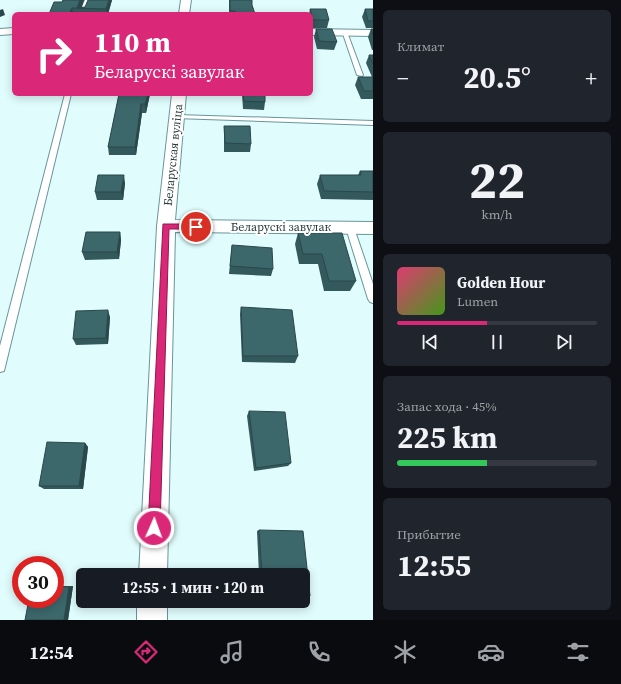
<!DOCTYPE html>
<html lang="ru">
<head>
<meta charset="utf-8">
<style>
	:root { --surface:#171b24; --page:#20242c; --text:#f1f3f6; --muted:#9ea1a6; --line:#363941; --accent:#db2777 }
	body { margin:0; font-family:"Source Serif 4",serif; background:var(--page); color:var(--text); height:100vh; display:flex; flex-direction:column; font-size:15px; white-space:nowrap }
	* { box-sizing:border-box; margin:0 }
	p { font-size:13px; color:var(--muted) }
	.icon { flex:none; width:22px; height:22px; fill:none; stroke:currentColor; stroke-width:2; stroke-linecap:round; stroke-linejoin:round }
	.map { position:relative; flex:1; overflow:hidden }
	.drawer { display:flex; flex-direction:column; gap:10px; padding:10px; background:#0d0f14; width:248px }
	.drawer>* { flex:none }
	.top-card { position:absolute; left:12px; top:12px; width:301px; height:84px; border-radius:6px; box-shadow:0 2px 10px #0003; background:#db2777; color:#fff; overflow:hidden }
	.speed { position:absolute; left:12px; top:556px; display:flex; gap:8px; font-size:20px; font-weight:700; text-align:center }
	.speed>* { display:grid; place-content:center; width:52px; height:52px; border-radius:50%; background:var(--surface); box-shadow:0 2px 10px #0003; line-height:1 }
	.speed .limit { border:6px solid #d22; background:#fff; color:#111 }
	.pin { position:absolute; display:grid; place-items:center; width:34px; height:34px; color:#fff; margin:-17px; border:2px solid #fff; border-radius:50%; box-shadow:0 1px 4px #0007 }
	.me { position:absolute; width:44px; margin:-22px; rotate:2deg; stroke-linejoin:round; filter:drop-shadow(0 0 3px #0008) }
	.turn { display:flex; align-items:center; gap:14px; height:84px; padding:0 16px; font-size:18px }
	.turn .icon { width:52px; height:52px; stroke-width:2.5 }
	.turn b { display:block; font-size:28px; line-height:34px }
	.big { font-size:30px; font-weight:700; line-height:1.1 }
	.drawer .tile { flex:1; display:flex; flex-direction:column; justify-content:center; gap:6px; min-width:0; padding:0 14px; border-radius:6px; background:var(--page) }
	.drawer .dial { align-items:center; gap:0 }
	.dial b { font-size:52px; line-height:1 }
	.song { display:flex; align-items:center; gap:12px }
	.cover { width:48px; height:48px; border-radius:6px; background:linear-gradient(135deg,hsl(340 70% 55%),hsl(100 70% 35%)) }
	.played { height:4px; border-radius:2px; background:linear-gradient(90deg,var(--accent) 45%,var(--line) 45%) }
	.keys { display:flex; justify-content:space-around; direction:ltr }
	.heat { display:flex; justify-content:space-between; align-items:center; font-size:22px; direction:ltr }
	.charge { height:6px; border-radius:3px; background:linear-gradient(90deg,#34c759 45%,var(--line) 0) }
	.trip { position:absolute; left:76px; top:568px; width:234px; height:40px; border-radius:6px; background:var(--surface); box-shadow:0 2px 10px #0003; font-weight:700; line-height:40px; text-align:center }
	.dock { display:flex; height:64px; justify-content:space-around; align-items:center; background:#090b0e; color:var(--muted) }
	.dock .icon { width:28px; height:28px }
	.dock .active { color:var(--accent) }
	.dock b { font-size:18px; color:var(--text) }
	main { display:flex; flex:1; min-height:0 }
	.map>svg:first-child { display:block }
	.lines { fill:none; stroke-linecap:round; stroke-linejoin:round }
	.lane-casing { stroke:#699599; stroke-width:2 }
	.street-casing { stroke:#699599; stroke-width:2 }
	.lane { fill:#fff; fill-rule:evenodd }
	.street { fill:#fff; fill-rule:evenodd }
	.wall { fill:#34595c }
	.shaded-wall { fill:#2a484b }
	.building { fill:#3c676b; stroke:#2a484b }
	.route { fill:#db2777; stroke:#8e194d }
	.labels { text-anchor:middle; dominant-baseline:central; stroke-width:4; stroke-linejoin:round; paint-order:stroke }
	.street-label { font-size:12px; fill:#283b3c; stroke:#fff }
</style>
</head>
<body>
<main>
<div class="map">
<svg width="373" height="620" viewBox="0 0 373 620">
	<rect width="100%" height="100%" fill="#e0fcfd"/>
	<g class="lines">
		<!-- lane casing -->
		<g class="lane-casing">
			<g id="lane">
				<polygon points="85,0 91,0 85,14 79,14"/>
				<polygon points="342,31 347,32 363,75 362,76 357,75"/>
				<polygon points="65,94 71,94 5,367 4,371 0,372 0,346"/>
				<polygon points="177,115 373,121 373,125 175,118 174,117"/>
				<polygon points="350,225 354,228 373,284 373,303 370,302 368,299 346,228"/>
			</g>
		</g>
		<!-- street casing -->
		<g class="street-casing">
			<g id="street">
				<polygon points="181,0 191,0 189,14 179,14"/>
				<polygon points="14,28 14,34 0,35 0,29"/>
				<polygon points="311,29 373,30 373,36 311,35"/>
				<polygon points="172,94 186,94 175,220 373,222 373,234 175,232 167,575 139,575 157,226"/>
				<rect x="137" y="601" width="30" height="19"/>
			</g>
		</g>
		<!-- lane -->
		<use href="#lane" class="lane"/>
		<!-- street -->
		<use href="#street" class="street"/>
	</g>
	<!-- wall -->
	<g class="wall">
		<polygon points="63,0 84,0 81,8 85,7 112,0 108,14 49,14 62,2"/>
		<polygon points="229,0 252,0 252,5 255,14 229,14"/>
		<polygon points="310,9 329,20 327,28 311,28 311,14 309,14"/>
		<polygon points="365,9 373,9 373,28 366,28 362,17"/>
		<polygon points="316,29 337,42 334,50 317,49 314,37"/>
		<polygon points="371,29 373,29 373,50 372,50 368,37"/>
		<polygon points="369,55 373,55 373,99 361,99 355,85 358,77 372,77 366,63"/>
		<polygon points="119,94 150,94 146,113 142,113 136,155 109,155 108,147"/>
		<polygon points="242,94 265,94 265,102 264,110 243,109"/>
		<polygon points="224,126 251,144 250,152 224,152"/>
		<polygon points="360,171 373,171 373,200 321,199 317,184 320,175 358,175"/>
		<polygon points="125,183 123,200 97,200 95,192"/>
		<polygon points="120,232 121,240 119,259 85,260 82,252"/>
		<polygon points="298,233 356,281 350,291 324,291 318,264 299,264 295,244"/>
		<polygon points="232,245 273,269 271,276 229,274"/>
		<polygon points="241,307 298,356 295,363 242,362 240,314"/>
		<polygon points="110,317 108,344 76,345 73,339"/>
		<polygon points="249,411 291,463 288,466 254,471 247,416"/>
		<polygon points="85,443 88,447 83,489 44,489 39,486"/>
		<polygon points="259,530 303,575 259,575 257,531"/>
		<polygon points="55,586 73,586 68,620 25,620 55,599"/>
	</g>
	<!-- shaded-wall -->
	<g class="shaded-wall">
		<polygon points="80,0 84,0 81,9 77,8"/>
		<polygon points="109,0 112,0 108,14 107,14 106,9"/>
		<polygon points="72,8 73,14 69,14"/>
		<polygon points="3,9 5,15 0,17 0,10"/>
		<polygon points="148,94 150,94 146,113 145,104"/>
		<polygon points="141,104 142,113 136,155 135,147"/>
		<polygon points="124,175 125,183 123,200 121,192"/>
		<polygon points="120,232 121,240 119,259 117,252"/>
		<polygon points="108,310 110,317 108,344 106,338"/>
		<polygon points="85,443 88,447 83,489 79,486"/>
		<polygon points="73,586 68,620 64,620 69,587"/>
	</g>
	<!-- building -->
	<g class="building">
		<polygon points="63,0 80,0 77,8 85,7 88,0 109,0 106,9 72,8 69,14 49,14 54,2 62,2"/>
		<polygon points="230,0 252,0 252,5 255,14 236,14 235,11 230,11"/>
		<polygon points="310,9 326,9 329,20 313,20"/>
		<polygon points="365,9 373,9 373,21 368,21"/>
		<polygon points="316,29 332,29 337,42 319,41"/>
		<polygon points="371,29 373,29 373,35"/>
		<polygon points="369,55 373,55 373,64"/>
		<polygon points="358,77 373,77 373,91 364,91"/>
		<polygon points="119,94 148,94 145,104 141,104 135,147 108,147"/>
		<polygon points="243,94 265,94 265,102 244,101"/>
		<polygon points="224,126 250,126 251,144 225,143"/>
		<polygon points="360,171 373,171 373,192 324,191 320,175 361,175"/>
		<polygon points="98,175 124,175 121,192 95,192"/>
		<polygon points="86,232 120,232 117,252 82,252"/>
		<polygon points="298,233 342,233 356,281 329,281 322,254 303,254"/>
		<polygon points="232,245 272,248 273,269 230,266"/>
		<polygon points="241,307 292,310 298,356 243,356"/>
		<polygon points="108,310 106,338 73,339 76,311"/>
		<polygon points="249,411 285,412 291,463 256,468"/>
		<polygon points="47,442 85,443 79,486 39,486"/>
		<polygon points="259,530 303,531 310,596 303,596 303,575 262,575"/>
		<polygon points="55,586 69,587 64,620 25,620 29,599 55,599"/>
	</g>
	<!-- route -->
	<polygon class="route" points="163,224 196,224 200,227 196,229 169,229 160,528 159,532 154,534 150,532 148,528"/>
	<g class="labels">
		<!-- street labels -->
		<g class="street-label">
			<text transform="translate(173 155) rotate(-84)">Беларуская вуліца</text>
			<text x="281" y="227">Беларускі завулак</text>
		</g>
	</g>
</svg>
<div class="speed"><div class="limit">30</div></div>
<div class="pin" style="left:196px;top:227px;background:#d93025"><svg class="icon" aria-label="arrive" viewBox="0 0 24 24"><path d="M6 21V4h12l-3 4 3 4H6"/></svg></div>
<svg class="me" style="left:154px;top:528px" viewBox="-20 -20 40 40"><circle r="17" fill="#db2777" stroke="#fff" stroke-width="3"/><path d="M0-11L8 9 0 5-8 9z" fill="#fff"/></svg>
<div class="trip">12:55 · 1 мин · 120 m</div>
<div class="top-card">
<div class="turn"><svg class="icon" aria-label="right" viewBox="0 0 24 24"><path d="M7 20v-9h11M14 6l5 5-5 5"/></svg><div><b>110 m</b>Беларускі завулак</div></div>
</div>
</div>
<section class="drawer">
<div class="tile"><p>Климат</p>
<div class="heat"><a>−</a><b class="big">20.5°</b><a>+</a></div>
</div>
<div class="tile dial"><b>22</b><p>km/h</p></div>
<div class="tile">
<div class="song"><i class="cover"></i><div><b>Golden Hour</b><p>Lumen</p></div></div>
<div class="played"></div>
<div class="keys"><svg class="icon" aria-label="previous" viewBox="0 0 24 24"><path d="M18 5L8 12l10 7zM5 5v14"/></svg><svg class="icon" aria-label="pause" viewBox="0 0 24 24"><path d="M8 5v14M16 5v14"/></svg><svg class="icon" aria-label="next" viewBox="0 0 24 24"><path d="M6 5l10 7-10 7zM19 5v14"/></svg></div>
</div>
<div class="tile"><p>Запас хода · 45%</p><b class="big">225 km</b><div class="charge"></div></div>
<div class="tile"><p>Прибытие</p><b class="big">12:55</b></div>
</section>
</main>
<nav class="dock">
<b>12:54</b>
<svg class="icon active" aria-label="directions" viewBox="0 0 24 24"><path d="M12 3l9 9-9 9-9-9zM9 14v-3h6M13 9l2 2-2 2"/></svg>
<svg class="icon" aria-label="music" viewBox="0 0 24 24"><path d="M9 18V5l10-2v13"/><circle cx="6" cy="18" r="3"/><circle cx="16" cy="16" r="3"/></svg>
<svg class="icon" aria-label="phone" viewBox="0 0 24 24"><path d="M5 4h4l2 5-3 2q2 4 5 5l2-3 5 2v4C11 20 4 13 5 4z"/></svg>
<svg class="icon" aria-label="climate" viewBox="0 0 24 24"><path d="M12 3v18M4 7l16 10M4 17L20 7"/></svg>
<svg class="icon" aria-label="car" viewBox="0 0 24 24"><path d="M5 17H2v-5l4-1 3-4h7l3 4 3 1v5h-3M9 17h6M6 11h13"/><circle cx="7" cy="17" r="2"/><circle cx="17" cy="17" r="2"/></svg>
<svg class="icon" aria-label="filters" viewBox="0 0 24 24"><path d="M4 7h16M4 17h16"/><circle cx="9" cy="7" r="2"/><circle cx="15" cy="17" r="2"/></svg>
</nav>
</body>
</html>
